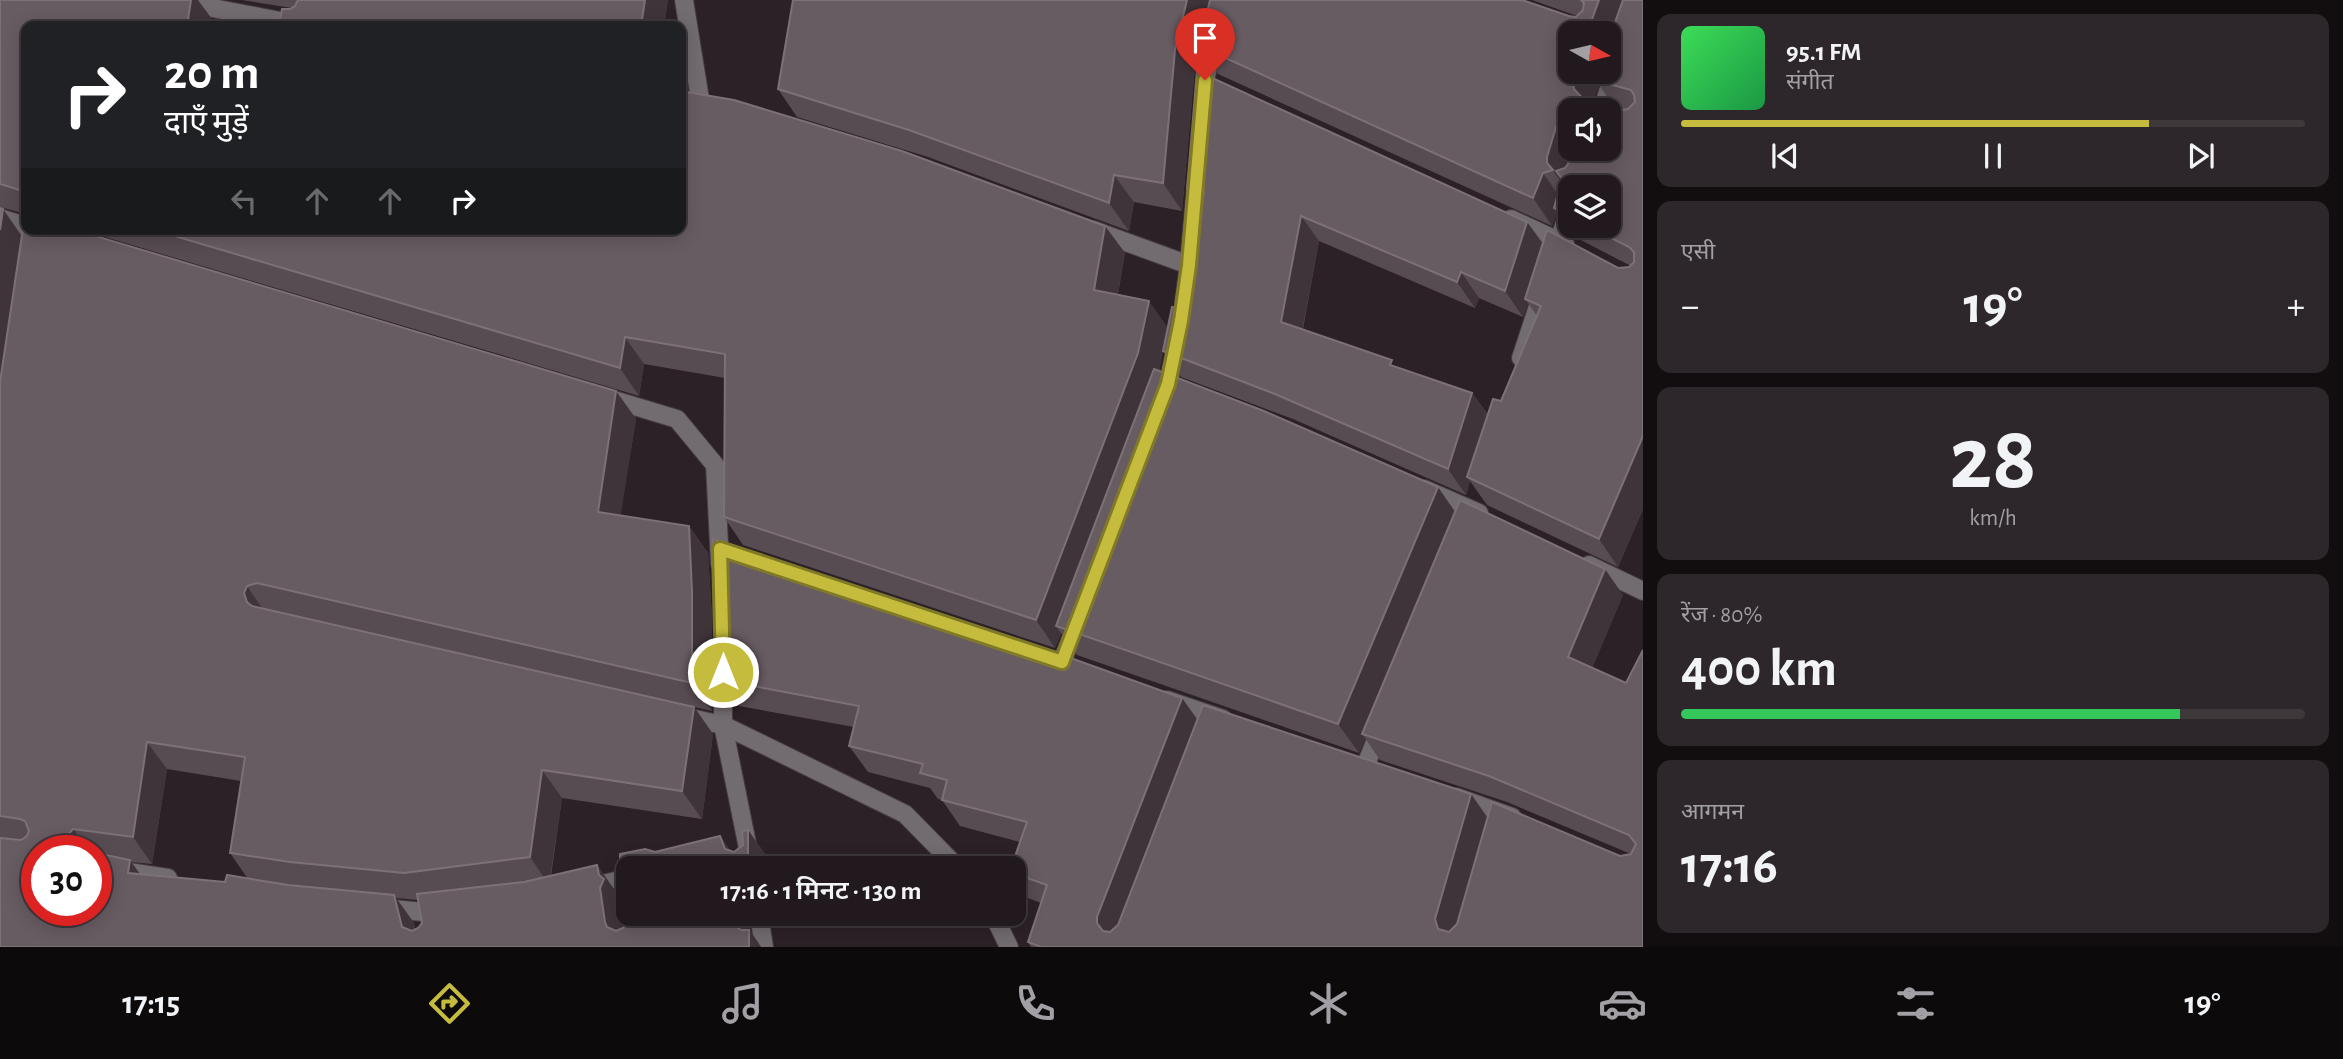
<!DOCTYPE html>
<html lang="hi">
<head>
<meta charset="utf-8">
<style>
	:root { --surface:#21191d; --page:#2d262a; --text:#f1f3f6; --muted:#a2a0a4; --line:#3e383b; --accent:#c5bc3d }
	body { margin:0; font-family:"Alegreya Sans","Noto Sans Devanagari",sans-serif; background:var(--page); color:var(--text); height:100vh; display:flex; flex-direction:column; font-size:26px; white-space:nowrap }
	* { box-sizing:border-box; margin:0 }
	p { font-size:23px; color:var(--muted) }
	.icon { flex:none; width:38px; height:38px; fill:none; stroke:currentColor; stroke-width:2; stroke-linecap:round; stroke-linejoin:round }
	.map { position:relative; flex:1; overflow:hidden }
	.drawer { display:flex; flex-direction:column; gap:14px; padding:14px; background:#120e10; width:700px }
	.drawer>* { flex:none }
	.guide { position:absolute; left:21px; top:21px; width:665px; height:214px; border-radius:14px; box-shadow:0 4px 18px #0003,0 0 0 2px var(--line); background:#202124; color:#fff; overflow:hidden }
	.needle { width:46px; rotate:98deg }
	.controls { position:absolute; left:1558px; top:21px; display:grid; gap:14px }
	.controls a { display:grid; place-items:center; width:63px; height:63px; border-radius:14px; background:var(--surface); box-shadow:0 4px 18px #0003,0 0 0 2px var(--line); font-size:35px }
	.speed { position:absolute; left:21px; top:835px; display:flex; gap:14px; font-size:35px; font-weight:700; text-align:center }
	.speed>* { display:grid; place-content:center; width:91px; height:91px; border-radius:50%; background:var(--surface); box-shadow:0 4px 18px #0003,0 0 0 2px var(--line); line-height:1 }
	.speed .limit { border:10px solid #d22; background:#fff; color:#111 }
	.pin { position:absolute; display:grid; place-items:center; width:60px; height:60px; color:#fff; margin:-72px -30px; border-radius:50% 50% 50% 0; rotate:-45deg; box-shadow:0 0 7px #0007 }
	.pin .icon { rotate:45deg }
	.me { position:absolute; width:77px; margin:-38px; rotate:0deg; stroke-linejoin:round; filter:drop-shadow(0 0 5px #0008) }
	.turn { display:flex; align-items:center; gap:24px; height:147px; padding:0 28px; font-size:32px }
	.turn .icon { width:91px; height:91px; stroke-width:2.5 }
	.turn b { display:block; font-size:49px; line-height:60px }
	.lanes { display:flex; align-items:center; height:66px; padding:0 28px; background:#0003; justify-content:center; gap:35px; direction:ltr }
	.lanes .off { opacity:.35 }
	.big { font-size:52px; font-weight:600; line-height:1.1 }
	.drawer .card { flex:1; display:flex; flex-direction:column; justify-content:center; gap:10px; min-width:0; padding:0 24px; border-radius:14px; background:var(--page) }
	.drawer .dial { align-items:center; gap:0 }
	.dial b { font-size:91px; line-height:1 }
	.song { display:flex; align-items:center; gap:21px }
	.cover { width:84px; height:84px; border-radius:10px; background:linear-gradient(135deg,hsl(130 70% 55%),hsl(140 70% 35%)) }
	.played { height:7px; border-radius:4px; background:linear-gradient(90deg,var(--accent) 75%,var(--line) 75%) }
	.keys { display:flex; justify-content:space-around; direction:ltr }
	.heat { display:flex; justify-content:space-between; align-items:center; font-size:38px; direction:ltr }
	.charge { height:10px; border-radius:5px; background:linear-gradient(90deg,#34c759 80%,var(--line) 0) }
	.trip { position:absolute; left:616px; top:856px; width:410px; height:70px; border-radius:14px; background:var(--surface); box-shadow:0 4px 18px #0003,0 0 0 2px var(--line); font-weight:600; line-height:70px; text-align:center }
	.tab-bar { display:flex; height:112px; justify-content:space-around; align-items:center; background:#0d0a0c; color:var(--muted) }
	.tab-bar .icon { width:49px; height:49px }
	.tab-bar .active { color:var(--accent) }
	.tab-bar b { font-size:32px; color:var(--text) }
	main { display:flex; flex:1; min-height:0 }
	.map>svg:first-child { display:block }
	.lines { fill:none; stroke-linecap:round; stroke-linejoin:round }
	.minor-casing { stroke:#463c42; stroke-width:20 }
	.minor { stroke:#726b6f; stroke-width:18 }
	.wall { fill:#584c53; fill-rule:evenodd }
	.shaded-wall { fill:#40343b }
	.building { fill:#685c63; stroke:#7c7177; stroke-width:2 }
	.route-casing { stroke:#807a28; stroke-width:18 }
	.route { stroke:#c5bc3d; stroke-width:12 }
</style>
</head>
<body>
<main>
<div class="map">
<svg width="1643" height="947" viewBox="0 0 1643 947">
	<rect width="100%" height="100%" fill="#2c2127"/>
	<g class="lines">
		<!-- minor casing -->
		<g class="minor-casing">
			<g id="minor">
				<polyline points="171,0 306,26"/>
				<polyline points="684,0 700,99"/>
				<polyline points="1204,99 1205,80 1224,0"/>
				<polyline points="1602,110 1613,76"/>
				<polyline points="0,218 26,226"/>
				<polyline points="1511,219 1565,244"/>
				<polyline points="1093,230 1189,265 1184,302"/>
				<polyline points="1553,258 1570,208"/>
				<polyline points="1189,265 1197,176"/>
				<polyline points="1177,343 1168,384 1181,389"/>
				<polyline points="1521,358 1543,291"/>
				<polyline points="601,396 677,419 715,465 720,564"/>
				<polyline points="1424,489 1479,513"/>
				<polyline points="1589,565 1643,591"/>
				<polyline points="1062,662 1077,623"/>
				<polyline points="723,666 723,725 752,868"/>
				<polyline points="1167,700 1223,719"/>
				<polyline points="681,716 723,725 905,814 958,868"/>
				<polyline points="1365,767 1381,727"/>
				<polyline points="1456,797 1512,817"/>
				<polyline points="96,867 168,878"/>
				<polyline points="587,888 628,878"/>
				<polyline points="383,908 423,912 442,910"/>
				<polyline points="759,914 764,947"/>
				<polyline points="993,914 1009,947"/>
			</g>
		</g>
		<!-- minor -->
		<use href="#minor" class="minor"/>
	</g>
	<!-- wall -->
	<g class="wall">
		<polygon points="0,0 212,19 26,26 26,214 0,207"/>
		<polygon points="242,0 668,0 664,26 290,9 292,8"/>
		<path d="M 793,0 L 1576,17 L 1577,16 L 1532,0 L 1643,0 L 1643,509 L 1618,567 L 1487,505 L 1470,481 L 1466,495 L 1293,419 L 1181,377 L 1163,351 L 1159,371 L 1455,512 L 1623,595 L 1592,668 L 1626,683 L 1643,947 L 1031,947 L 1028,942 L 1041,903 L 1028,898 L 1013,877 L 1013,868 L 1020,842 L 960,826 L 942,800 L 938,799 L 930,788 L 868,772 L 849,746 L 854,727 L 734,705 L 716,679 L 1182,698 L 1198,720 L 1471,794 L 1488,818 L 1620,856 L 1631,854 L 1507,802 L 1380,760 L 1365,738 L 1359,753 L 1077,655 L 1061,633 L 1055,648 L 743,545 L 724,517 L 725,378 L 644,364 L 639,396 L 78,229 L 681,229 L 1105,226 L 1125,253 L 1118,294 L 1168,328 L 1182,309 L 1201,209 L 1187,189 L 1527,222 L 1543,243 L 1618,268 L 1629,267 L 1631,266 L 1573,236 L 1557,213 L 1552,226 L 1218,74 L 1201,49 L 1194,77 L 1182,211 L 1134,202 L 1129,231 L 928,157 L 797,117 L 778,89 ZM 1599,85 L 1615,108 L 1592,103 ZM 1570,110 L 1608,110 L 1570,149 ZM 1570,187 L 1608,226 L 1570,226 ZM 1319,241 L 1475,308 L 1479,298 L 1523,317 L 1528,303 L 1537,316 L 1501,401 L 1488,415 L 1472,393 L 1397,367 L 1303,329 Z"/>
		<path d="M 0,208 L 3,209 L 22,236 L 25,215 L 26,216 L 26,229 L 72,229 L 616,391 L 636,419 L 620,515 L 689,526 L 708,553 L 712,619 L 712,711 L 276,611 L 694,707 L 713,734 L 702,819 L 562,798 L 551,876 L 597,865 L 616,892 L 618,898 L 623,906 L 620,915 L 621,929 L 623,928 L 627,919 L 623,885 L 617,876 L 620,868 L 620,854 L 645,849 L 655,852 L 720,836 L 730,850 L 734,852 L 743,845 L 742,831 L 748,830 L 767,857 L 767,868 L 628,868 L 628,914 L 748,914 L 751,932 L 761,947 L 0,947 ZM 167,769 L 241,781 L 230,853 L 248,879 L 227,875 L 225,882 L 140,874 L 131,862 L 152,864 ZM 37,850 L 96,850 L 96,910 L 37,910 ZM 396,898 L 418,900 L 422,923 L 418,928 L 415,930 L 414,923 Z"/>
	</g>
	<!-- shaded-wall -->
	<g class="shaded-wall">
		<polygon points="191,0 198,0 212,19 211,26 187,26"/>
		<polygon points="645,0 668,0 664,26 641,26"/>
		<polygon points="1187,0 1212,0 1199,46 1201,49 1194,77 1182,211 1163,183 1175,50"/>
		<polygon points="1599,0 1627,0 1608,56 1608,33 1587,33"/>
		<polygon points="1574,72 1603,72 1595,80 1599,85 1591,106 1574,89 1572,79"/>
		<polygon points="1559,117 1570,133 1570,149 1577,149 1566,188 1547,163 1547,157"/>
		<polygon points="1543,173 1562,200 1554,208 1557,213 1552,226 1533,198"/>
		<polygon points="1114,175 1134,202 1129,231 1109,203"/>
		<polygon points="3,209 22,237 0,384 0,230"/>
		<polygon points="1301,216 1319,241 1299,347 1281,322"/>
		<polygon points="1527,222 1545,247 1525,299 1528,303 1523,317 1505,291"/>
		<polygon points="1105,226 1125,253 1114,317 1094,290"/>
		<polygon points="1461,272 1479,298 1475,308 1457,282"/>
		<polygon points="1149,301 1168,328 1157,381 1056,626 1061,633 1055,648 1036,620"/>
		<polygon points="625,337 644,364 639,396 620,368"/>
		<polygon points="616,391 636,419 617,539 598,512"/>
		<polygon points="1472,393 1490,419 1467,477 1470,481 1466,495 1448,469"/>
		<polygon points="1643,436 1643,509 1618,567 1599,539"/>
		<polygon points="1438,487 1458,516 1362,734 1365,738 1359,753 1338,724"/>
		<polygon points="689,526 708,553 712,619 712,711 692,683"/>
		<polygon points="1605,569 1623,595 1586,683 1568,657"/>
		<polygon points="247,586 266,614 247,602 244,593"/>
		<polygon points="1182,698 1200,724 1115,947 1097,923 1097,917"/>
		<polygon points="694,707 713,734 702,819 682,791"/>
		<polygon points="147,742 167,769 152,864 133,837"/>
		<polygon points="542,770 562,798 549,885 530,857"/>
		<polygon points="1471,794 1489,820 1454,947 1438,929 1435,919"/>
		<polygon points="73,829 89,850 71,850 66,837"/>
		<polygon points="748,830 767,857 767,868 748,868"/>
		<polygon points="720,836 740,864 725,849"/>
		<polygon points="130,860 149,887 128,873"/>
		<polygon points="597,865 616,892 618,898 623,906 620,915 624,947 607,927 605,922 599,875"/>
		<polygon points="394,895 414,923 419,947 402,927"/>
		<polygon points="733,914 748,914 751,932 761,947 749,947 736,926"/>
	</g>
	<!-- building -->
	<g class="building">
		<polygon points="0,0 191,0 187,26 26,26 26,192 0,184"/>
		<polygon points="298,0 645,0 641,26 279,26 282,9 290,9 295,6"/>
		<polygon points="793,0 1187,0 1175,50 1163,183 1114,175 1109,203 909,130 778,89"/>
		<polygon points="1210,0 1522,0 1569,16 1576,17 1583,10 1584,3 1581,0 1599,0 1587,33 1570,33 1570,72 1574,72 1572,79 1574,89 1586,102 1622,110 1628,109 1635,102 1634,95 1631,90 1595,80 1598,72 1608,72 1608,42 1623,0 1643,0 1643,436 1599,539 1467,477 1493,399 1501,401 1541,306 1525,299 1547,230 1618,268 1629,267 1634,262 1634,252 1629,247 1588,226 1608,226 1608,187 1570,187 1570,216 1554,208 1562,179 1556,171 1565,168 1568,164 1572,149 1608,149 1608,110 1568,110 1559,117 1547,157 1547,163 1553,170 1543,173 1533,198 1199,46"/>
		<polygon points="1197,71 1527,222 1505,291 1461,272 1457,282 1301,216 1281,322 1392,360 1390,365 1472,393 1448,469 1275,394 1163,351 1172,307 1182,309 1204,192 1187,189"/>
		<polygon points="681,91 734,100 902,151 1105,226 1094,290 1149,301 1138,353 1036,620 724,517 725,354 625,337 620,368 151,229 681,229"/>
		<polygon points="0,208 3,209 0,230"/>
		<polygon points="25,215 26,216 26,229 72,229 616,391 598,512 689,526 692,592 692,683 257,583 247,586 244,593 247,602 252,606 694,707 682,791 542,770 530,857 404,873 290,862 230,853 245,757 147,742 133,837 73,829 66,837 69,848 83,850 37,850 37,910 96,910 96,853 130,860 128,873 225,882 227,875 288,885 394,895 402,927 412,931 418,928 422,923 417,894 524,882 597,865 599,875 604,879 600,888 605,922 607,927 616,931 623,928 627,919 623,885 617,876 620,868 620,854 645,849 655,852 720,836 725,849 734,852 743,845 742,831 748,830 748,868 628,868 628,914 733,914 736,926 741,930 749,930 749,947 0,947 0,838 21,840 27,836 29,831 25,821 20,819 0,816 0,382"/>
		<polygon points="1154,369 1264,411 1438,487 1338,724 1056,626"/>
		<polygon points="1460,500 1605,569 1568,657 1626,683 1643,650 1643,947 1041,947 1028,942 1047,885 1013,873 1013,868 1011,868 1027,822 942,800 947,780 920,773 923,764 849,746 859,706 716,679 713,539 1040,647 1182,698 1097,917 1097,923 1103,931 1110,932 1118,925 1203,705 1471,794 1435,919 1438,929 1449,932 1457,924 1492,802 1620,856 1631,854 1636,844 1629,835 1489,776 1362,734"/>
	</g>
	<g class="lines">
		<!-- route casing -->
		<g class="route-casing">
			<polyline id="route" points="723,672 720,549 1062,662 1168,384 1181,321 1189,265 1205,80"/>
		</g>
		<!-- route -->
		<use href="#route" class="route"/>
	</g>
</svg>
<div class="controls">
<a><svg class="needle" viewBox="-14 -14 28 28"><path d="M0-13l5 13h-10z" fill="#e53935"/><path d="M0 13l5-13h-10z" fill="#a2a0a4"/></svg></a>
<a><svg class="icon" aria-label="sound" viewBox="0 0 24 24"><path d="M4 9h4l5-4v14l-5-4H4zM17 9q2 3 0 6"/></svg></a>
<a><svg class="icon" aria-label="layers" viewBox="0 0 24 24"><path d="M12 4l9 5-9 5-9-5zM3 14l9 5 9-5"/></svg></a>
</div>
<div class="speed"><div class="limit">30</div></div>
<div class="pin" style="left:1205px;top:80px;background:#d93025"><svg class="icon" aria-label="arrive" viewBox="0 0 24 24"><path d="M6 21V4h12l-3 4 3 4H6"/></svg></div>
<svg class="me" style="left:723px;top:672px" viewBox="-20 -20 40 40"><circle r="17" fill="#c5bc3d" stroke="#fff" stroke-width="3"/><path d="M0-11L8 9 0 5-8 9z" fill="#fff"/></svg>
<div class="trip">17:16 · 1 मिनट · 130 m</div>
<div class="guide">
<div class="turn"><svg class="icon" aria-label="right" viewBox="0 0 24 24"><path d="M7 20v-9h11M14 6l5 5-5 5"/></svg><div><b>20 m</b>दाएँ मुड़ें</div></div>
<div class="lanes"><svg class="icon off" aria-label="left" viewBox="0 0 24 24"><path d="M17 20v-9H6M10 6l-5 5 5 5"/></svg><svg class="icon off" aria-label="ahead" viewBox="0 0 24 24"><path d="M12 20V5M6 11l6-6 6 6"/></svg><svg class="icon off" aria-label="ahead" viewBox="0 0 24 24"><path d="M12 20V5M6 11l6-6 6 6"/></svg><svg class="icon" aria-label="right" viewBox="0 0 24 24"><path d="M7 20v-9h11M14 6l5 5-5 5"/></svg></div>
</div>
</div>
<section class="drawer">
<div class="card">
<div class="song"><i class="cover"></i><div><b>95.1 FM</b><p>संगीत</p></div></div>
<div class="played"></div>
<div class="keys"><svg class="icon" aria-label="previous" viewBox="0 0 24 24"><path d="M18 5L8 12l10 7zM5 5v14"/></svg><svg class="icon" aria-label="pause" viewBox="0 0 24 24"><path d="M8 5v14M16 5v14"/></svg><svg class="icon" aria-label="next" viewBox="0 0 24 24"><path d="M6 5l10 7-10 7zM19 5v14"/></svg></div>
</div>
<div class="card"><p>एसी</p>
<div class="heat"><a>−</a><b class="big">19°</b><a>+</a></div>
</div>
<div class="card dial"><b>28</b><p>km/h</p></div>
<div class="card"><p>रेंज · 80%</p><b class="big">400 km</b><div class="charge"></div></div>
<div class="card"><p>आगमन</p><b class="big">17:16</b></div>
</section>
</main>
<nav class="tab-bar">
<b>17:15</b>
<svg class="icon active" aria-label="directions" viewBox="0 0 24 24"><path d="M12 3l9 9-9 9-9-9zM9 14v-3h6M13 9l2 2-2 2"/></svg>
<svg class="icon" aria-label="music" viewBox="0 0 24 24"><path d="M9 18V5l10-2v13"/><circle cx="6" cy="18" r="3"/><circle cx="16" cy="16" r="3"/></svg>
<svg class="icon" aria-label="phone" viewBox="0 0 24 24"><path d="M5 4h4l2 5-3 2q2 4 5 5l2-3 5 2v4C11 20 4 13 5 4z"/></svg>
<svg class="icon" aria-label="climate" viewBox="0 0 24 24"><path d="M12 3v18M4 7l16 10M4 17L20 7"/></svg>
<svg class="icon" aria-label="car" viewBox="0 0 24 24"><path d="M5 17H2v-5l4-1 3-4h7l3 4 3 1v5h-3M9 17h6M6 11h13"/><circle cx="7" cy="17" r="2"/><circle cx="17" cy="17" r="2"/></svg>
<svg class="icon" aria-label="filters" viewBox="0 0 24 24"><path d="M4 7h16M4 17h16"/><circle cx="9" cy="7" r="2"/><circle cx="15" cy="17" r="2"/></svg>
<b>19°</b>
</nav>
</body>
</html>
